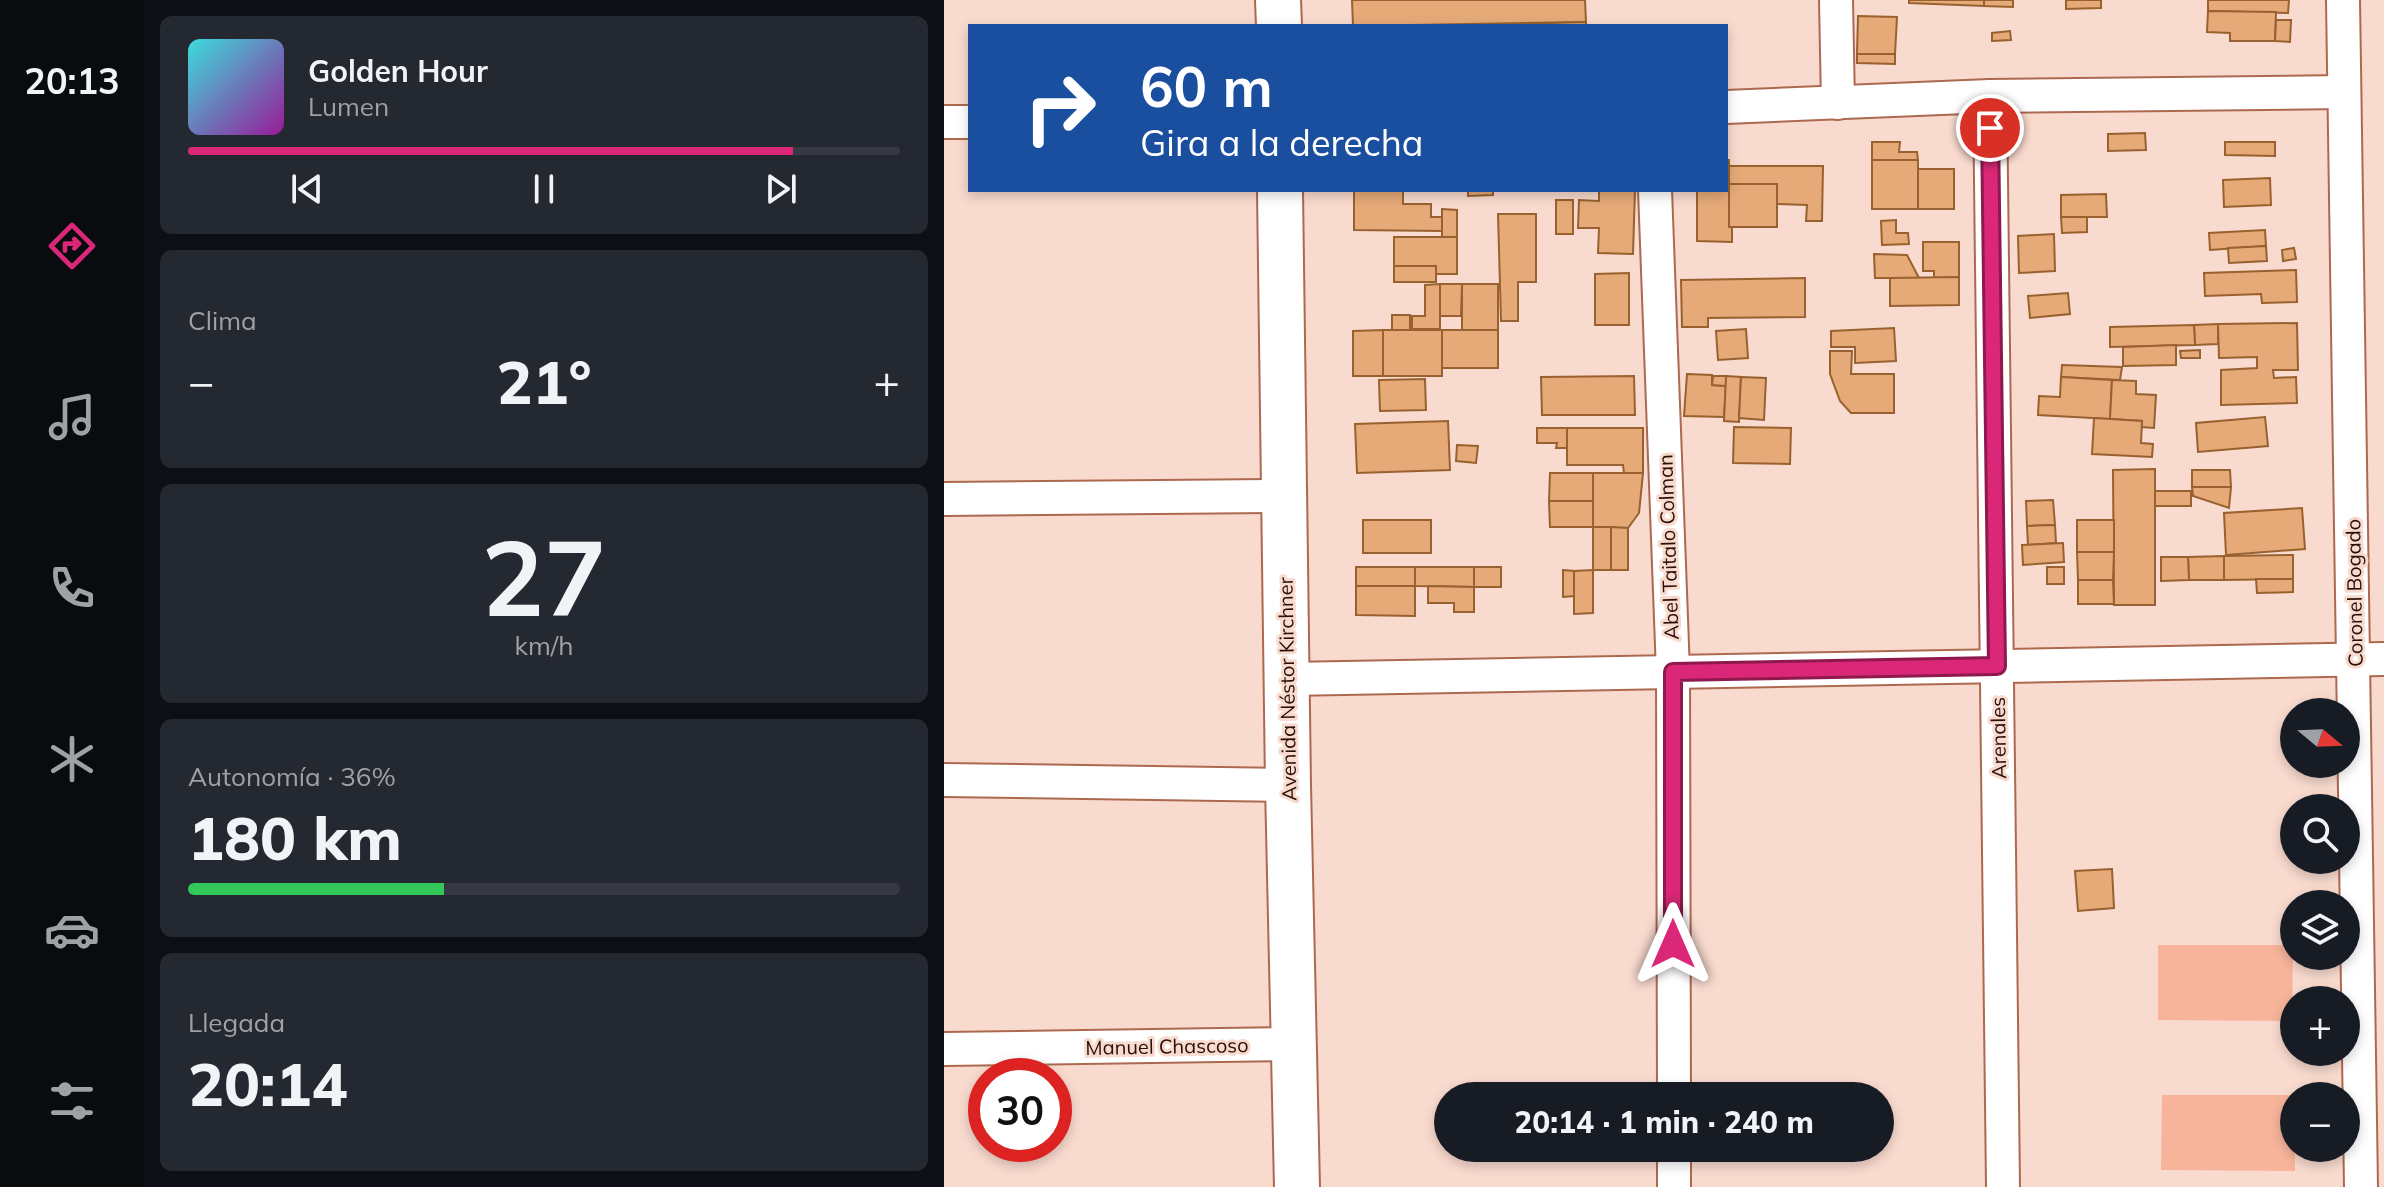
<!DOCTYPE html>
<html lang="es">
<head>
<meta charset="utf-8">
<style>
	:root { --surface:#171b24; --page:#242831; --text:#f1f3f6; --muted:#9ea1a6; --line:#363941; --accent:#db2777 }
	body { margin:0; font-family:Mulish,sans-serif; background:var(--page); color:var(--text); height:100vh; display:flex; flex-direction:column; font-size:30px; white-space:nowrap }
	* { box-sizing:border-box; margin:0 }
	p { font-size:26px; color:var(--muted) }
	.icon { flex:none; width:44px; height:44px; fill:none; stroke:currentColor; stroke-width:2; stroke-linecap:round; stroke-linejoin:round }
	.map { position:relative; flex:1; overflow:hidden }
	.details { display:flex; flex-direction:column; gap:16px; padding:16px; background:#0d0f14; width:800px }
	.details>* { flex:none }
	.top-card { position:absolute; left:24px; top:24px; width:760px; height:168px; border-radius:0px; box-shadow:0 4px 12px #0003; background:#1a4fa0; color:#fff; overflow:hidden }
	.needle { width:52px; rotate:109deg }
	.fabs { position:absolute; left:1336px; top:698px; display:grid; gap:16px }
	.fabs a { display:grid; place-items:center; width:80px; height:80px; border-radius:50%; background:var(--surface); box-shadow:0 4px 12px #0003; font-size:40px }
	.speed { position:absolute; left:24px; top:1058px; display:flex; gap:16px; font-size:40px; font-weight:700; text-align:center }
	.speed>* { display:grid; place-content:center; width:104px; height:104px; border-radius:50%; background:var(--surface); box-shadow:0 4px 12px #0003; line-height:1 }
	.speed .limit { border:12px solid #d22; background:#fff; color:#111 }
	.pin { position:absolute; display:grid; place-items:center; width:68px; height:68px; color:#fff; margin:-34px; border:4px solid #fff; border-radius:50%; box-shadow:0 2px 8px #0007 }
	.me { position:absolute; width:88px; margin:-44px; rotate:0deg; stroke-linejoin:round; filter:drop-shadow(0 0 6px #0008) }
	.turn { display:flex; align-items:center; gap:28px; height:168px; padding:0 40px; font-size:36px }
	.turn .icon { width:104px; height:104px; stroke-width:2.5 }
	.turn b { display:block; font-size:56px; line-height:68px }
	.big { font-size:60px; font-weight:800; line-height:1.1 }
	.details .card { flex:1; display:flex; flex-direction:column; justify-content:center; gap:12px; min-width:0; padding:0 28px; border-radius:12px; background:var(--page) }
	.details .dial { align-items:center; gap:0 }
	.dial b { font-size:104px; line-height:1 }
	.song { display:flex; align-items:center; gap:24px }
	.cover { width:96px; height:96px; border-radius:12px; background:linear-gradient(135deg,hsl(180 70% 55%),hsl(300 70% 35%)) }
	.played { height:8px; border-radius:4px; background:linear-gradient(90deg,var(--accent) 85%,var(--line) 85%) }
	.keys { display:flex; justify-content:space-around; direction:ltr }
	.heat { display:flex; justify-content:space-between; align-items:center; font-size:44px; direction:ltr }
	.charge { height:12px; border-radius:6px; background:linear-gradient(90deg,#34c759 36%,var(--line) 0) }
	.trip { position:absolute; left:490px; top:1082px; width:460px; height:80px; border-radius:40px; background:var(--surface); box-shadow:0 4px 12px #0003; font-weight:800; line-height:80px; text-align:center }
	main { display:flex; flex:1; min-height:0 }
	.menu { display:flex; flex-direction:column; width:144px; justify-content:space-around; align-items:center; background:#090b0e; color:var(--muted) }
	.menu .icon { width:56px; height:56px }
	.menu .on { color:var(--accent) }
	.menu b { font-size:36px; color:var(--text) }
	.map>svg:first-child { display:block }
	.green { fill:#f8b49b }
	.building { fill:#e6aa78; stroke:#98612f; stroke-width:2 }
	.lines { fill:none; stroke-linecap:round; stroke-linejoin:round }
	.minor-casing { stroke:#ad6950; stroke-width:36 }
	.secondary-casing { stroke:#ad6950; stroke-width:48 }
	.minor { stroke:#fff; stroke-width:32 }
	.secondary { stroke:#fff; stroke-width:44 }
	.route-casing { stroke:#8e194d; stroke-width:20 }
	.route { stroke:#db2777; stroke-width:14 }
	.labels { text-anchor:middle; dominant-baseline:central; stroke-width:6; stroke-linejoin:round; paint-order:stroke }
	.street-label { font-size:20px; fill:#2a1006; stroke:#f9dace }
</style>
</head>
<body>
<main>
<nav class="menu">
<b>20:13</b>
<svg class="icon on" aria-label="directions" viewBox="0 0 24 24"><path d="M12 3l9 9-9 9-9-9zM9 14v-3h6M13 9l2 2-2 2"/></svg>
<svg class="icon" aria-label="music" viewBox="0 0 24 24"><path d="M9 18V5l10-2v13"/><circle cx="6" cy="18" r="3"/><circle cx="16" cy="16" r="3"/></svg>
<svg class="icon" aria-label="phone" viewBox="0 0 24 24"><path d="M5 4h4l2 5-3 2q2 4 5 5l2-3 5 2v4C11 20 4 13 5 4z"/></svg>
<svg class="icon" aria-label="climate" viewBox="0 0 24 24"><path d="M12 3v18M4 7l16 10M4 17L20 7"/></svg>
<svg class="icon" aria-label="car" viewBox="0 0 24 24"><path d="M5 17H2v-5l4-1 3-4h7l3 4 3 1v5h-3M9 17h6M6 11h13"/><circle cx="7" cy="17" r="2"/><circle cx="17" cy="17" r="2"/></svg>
<svg class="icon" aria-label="filters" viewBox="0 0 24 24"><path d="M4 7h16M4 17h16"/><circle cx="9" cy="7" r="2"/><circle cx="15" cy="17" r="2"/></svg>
</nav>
<section class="details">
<div class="card">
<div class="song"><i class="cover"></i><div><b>Golden Hour</b><p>Lumen</p></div></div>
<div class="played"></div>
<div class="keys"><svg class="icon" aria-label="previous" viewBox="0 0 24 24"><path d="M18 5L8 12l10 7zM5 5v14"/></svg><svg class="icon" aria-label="pause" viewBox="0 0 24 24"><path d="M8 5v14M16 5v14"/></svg><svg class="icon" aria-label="next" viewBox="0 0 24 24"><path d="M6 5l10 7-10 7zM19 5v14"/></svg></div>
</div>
<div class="card"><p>Clima</p>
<div class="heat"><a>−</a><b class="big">21°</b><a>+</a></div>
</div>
<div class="card dial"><b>27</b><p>km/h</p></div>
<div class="card"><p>Autonomía · 36%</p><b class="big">180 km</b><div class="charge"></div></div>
<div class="card"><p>Llegada</p><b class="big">20:14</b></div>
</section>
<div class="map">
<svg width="1440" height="1187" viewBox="0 0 1440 1187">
	<rect width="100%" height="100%" fill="#f9dace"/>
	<!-- green -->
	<g class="green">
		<polygon points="1214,945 1349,945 1348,1021 1214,1020"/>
		<polygon points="1218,1095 1351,1095 1351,1171 1217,1170"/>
	</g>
	<!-- building -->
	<g class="building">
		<polygon points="408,0 641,0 642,22 409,26"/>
		<polygon points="965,0 1040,0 1040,6 965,3"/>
		<polygon points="1040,0 1069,0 1069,7 1040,6"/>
		<polygon points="1122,0 1157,0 1157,8 1122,9"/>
		<polygon points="1264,0 1345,0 1344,13 1264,11"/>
		<polygon points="1264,11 1332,12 1331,41 1286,41 1286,33 1263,32"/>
		<polygon points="914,16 953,17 951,54 913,54"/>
		<polygon points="1332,20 1347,20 1346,42 1331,41"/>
		<polygon points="642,22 642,26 497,26"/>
		<polygon points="1066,31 1067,40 1048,41 1048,33"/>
		<polygon points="913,54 951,54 951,64 913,63"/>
		<polygon points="1201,133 1202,150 1164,151 1164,134"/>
		<polygon points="928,142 956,142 955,152 973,152 974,160 928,160"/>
		<polygon points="1281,142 1331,142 1331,156 1281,155"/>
		<polygon points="782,160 785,160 785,227 788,227 788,242 753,241 753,190 782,190"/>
		<rect x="928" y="160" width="46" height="49"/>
		<polygon points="785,166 879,166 878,221 862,221 863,205 833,204 833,184 785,184"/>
		<rect x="974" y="169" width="36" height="40"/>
		<polygon points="1326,178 1327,205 1280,207 1279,180"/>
		<rect x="785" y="184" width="48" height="43"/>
		<polygon points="410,190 459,190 459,204 487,204 487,217 498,217 498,231 410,230"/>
		<polygon points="524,190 549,190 549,195 524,196"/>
		<polygon points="655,190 691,190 689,254 654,253 655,228 634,228 635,200 655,201"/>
		<polygon points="1162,194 1163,217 1117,217 1117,195"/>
		<rect x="612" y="200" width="17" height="34"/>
		<polygon points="498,209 513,210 513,237 498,238"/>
		<polygon points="554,214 592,214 592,282 574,282 574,321 557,321"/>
		<polygon points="1117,217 1143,217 1143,232 1118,233"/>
		<polygon points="952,220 952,233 964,233 965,244 938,245 937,221"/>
		<polygon points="1321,230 1322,246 1266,250 1265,233"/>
		<polygon points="1110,234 1111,271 1075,273 1074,236"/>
		<polygon points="450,237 513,237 513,274 492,274 492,266 450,266"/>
		<polygon points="979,242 1015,242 1015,277 990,278 990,271 979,271"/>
		<polygon points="1322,246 1323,261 1285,263 1284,248"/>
		<polygon points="1350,248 1352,259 1339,261 1338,250"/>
		<polygon points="930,254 963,255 975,278 931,278"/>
		<rect x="450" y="266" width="42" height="16"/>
		<polygon points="1352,270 1353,302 1318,303 1317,294 1261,296 1260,273"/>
		<polygon points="685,273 685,325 651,325 651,274"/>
		<polygon points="1015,277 1015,305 946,306 946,278"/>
		<polygon points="861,278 861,317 764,318 764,327 738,327 737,280"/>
		<polygon points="496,284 496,329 468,329 468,316 481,316 481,285"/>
		<polygon points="496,284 518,284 517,316 496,316"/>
		<rect x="518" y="284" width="36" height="46"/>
		<polygon points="1124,293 1126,314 1086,318 1084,296"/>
		<rect x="448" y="315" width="18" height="15"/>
		<polygon points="1353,323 1354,370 1329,370 1330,378 1352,377 1353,403 1277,405 1277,370 1313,368 1313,357 1275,358 1274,324"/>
		<polygon points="1274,324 1274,344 1251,345 1250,325"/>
		<polygon points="1250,325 1251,345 1166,347 1166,327"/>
		<polygon points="950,328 952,361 911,363 911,347 887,347 887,331"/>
		<polygon points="802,329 804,358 774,360 772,331"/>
		<polygon points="439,330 439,376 409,376 409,331"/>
		<rect x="439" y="330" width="59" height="46"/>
		<rect x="498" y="330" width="56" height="38"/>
		<polygon points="1232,345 1232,365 1179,366 1179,347"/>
		<polygon points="1256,350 1256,358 1237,358 1236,351"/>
		<polygon points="886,351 908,351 907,374 950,374 950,413 907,413 896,401 886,374"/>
		<polygon points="1118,365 1178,367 1176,380 1117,377"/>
		<polygon points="743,374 768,375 768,385 782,386 780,417 740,416"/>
		<polygon points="690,376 691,415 598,415 597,377"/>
		<polygon points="769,376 782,376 782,386 768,385"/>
		<polygon points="782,376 797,377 795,422 780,421"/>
		<polygon points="797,377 822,378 820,420 795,418"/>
		<polygon points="1117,377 1168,380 1166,419 1094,415 1095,396 1116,397"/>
		<polygon points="481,379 482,410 436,411 435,380"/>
		<polygon points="1168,380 1192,381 1192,394 1212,395 1210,428 1197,427 1198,421 1166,419"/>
		<polygon points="1321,417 1324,446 1254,452 1252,423"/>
		<polygon points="1150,418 1198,421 1197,443 1209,444 1208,457 1148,454"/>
		<polygon points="504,421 506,470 413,473 411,424"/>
		<polygon points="790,427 847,428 846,464 789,463"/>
		<polygon points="593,428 623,428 623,448 612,448 613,443 593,443"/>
		<polygon points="623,428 699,428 699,473 680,473 679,465 623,465"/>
		<polygon points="513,445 534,446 532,463 512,461"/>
		<polygon points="1211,469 1211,605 1170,605 1169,470"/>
		<polygon points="1248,470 1286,470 1287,487 1248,487"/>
		<polygon points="606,473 649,473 649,501 605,501"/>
		<polygon points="649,473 699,473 695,513 684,528 649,527"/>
		<polygon points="1248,487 1287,487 1285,508 1249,496"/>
		<rect x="1211" y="491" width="36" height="15"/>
		<polygon points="1109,500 1111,525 1083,526 1082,501"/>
		<polygon points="605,501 649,501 649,527 606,527"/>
		<polygon points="1358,508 1361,549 1282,555 1280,513"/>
		<rect x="419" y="520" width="68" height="33"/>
		<rect x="1133" y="520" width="37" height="32"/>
		<polygon points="1111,525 1112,543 1084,545 1083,526"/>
		<rect x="649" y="527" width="18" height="43"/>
		<polygon points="667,527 684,528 684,570 667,570"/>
		<polygon points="1119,543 1120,562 1079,565 1078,545"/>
		<polygon points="1133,552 1170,552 1169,580 1134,580"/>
		<polygon points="1349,555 1349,579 1280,580 1280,556"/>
		<polygon points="1280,556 1280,580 1245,580 1244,557"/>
		<polygon points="1217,557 1244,557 1245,580 1217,581"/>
		<rect x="412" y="567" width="59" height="19"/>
		<polygon points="471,567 530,567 530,587 471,586"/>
		<rect x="530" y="567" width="27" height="20"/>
		<rect x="1103" y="567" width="17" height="17"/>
		<polygon points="619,570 630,571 630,596 619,597"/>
		<polygon points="649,570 649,613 630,614 630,571"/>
		<polygon points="1312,579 1349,579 1349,592 1313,593"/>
		<polygon points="1134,580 1169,580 1170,604 1134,604"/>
		<polygon points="412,586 471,586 471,616 412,615"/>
		<polygon points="484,586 530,587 530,612 510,612 510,603 484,603"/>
		<polygon points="1168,869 1170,908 1134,911 1131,871"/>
	</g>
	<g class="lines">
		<!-- minor casing -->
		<g class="minor-casing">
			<g id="minor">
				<polyline points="892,0 894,103"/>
				<polyline points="1399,0 1417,1187"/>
				<polyline points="1046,96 1059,1187"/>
				<polyline points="782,107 1046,96 1400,92"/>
				<polyline points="0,122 26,122"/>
				<polyline points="711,190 729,672 730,1096"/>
				<polyline points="0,499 339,496"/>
				<polyline points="344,679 1440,659"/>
				<polyline points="0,780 344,785"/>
				<polyline points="0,1049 351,1044"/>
				<polyline points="730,1148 730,1187"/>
			</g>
		</g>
		<!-- secondary casing -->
		<g class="secondary-casing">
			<g id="secondary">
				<polyline points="334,0 335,26"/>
				<polyline points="336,190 344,785 353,1187"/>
			</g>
		</g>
		<!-- minor -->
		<use href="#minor" class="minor"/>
		<!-- secondary -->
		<use href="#secondary" class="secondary"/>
	</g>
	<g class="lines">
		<!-- route casing -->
		<g class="route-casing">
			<polyline id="route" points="729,944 729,672 1053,666 1046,128"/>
		</g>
		<!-- route -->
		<use href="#route" class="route"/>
	</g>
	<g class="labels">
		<!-- street labels -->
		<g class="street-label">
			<text transform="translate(724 547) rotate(-92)">Abel Taitalo Colman</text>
			<text transform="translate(1410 593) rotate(-91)">Coronel Bogado</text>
			<text transform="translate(343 689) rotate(-91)">Avenida Néstor Kirchner</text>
			<text transform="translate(1054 738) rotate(-91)">Arenales</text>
			<text transform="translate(223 1046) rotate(-1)">Manuel Chascoso</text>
		</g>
	</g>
</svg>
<div class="fabs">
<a><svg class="needle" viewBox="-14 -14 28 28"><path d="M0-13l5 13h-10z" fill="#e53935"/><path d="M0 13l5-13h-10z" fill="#9ea1a6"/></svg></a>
<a><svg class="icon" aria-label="search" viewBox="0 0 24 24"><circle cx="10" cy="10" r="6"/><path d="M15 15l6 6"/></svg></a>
<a><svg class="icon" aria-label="layers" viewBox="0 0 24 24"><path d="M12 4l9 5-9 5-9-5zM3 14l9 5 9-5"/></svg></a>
<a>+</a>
<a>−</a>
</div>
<div class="speed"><div class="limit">30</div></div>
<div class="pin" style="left:1046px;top:128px;background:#d93025"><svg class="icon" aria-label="arrive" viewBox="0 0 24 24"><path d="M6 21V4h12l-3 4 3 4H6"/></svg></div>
<svg class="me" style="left:729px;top:944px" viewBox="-20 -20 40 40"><path d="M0-17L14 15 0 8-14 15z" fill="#db2777" stroke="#fff" stroke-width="4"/></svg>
<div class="trip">20:14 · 1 min · 240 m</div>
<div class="top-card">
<div class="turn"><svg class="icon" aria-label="right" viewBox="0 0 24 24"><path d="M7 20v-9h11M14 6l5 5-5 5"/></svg><div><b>60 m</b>Gira a la derecha</div></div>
</div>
</div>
</main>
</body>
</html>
